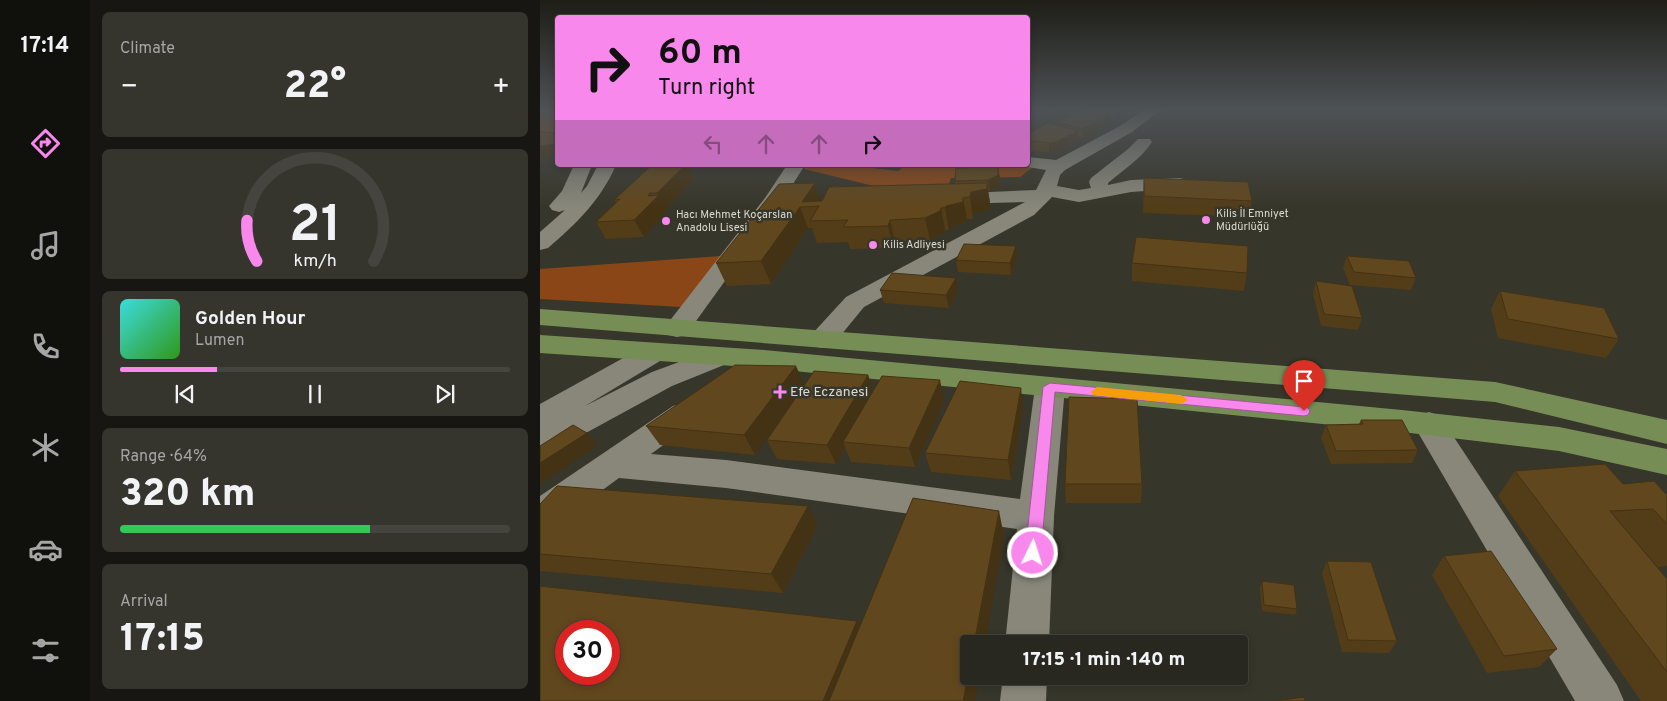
<!DOCTYPE html>
<html lang="en">
<head>
<meta charset="utf-8">
<style>
	:root { --surface:#292820; --page:#35342d; --text:#f1f3f6; --muted:#a5a6a5; --line:#45443e; --accent:#f888eb }
	body { margin:0; font-family:Overpass,sans-serif; background:var(--page); color:var(--text); height:100vh; display:flex; flex-direction:column; font-size:19px; white-space:nowrap }
	* { box-sizing:border-box; margin:0 }
	p { font-size:16px; color:var(--muted) }
	.icon { flex:none; width:28px; height:28px; fill:none; stroke:currentColor; stroke-width:2; stroke-linecap:round; stroke-linejoin:round }
	.map { position:relative; flex:1; overflow:hidden }
	.sheet { display:flex; flex-direction:column; gap:12px; padding:12px; background:#171612; width:450px }
	.sheet>* { flex:none }
	.banner { position:absolute; left:15px; top:15px; width:475px; height:152px; border-radius:5px; box-shadow:0 2px 8px #0003,0 0 0 1px var(--line); background:#f888eb; color:#111; overflow:hidden }
	.speed { position:absolute; left:15px; top:620px; display:flex; gap:10px; font-size:25px; font-weight:700; text-align:center }
	.speed>* { display:grid; place-content:center; width:65px; height:65px; border-radius:50%; background:var(--surface); box-shadow:0 2px 8px #0003,0 0 0 1px var(--line); line-height:1 }
	.speed .limit { border:8px solid #d22; background:#fff; color:#111 }
	.pin { position:absolute; display:grid; place-items:center; width:42px; height:42px; color:#fff; margin:-51px -21px; border-radius:50% 50% 50% 0; rotate:-45deg; box-shadow:0 0 5px #0007 }
	.pin .icon { rotate:45deg }
	.me { position:absolute; width:55px; margin:-28px; rotate:4deg; stroke-linejoin:round; filter:drop-shadow(0 0 4px #0008) }
	.turn { display:flex; align-items:center; gap:18px; height:105px; padding:0 20px; font-size:22px }
	.turn .icon { width:65px; height:65px; stroke-width:2.5 }
	.turn b { display:block; font-size:35px; line-height:42px }
	.lanes { display:flex; align-items:center; height:48px; padding:0 20px; background:#0003; justify-content:center; gap:25px; direction:ltr }
	.lanes .off { opacity:.35 }
	.big { font-size:38px; font-weight:800; line-height:1.1 }
	.sheet .widget { flex:1; display:flex; flex-direction:column; justify-content:center; gap:8px; min-width:0; padding:0 18px; border-radius:8px; background:var(--page) }
	.sheet .dial { align-items:center; gap:0 }
	.dial svg { height:130px; overflow:visible; fill:none; stroke:var(--line); stroke-width:7; stroke-linecap:round; text-anchor:middle }
	.dial text { fill:var(--text); stroke:none }
	.song { display:flex; align-items:center; gap:15px }
	.cover { width:60px; height:60px; border-radius:8px; background:linear-gradient(135deg,hsl(180 70% 55%),hsl(110 70% 35%)) }
	.played { height:5px; border-radius:2px; background:linear-gradient(90deg,var(--accent) 25%,var(--line) 25%) }
	.keys { display:flex; justify-content:space-around; direction:ltr }
	.heat { display:flex; justify-content:space-between; align-items:center; font-size:28px; direction:ltr }
	.charge { height:8px; border-radius:4px; background:linear-gradient(90deg,#34c759 64%,var(--line) 0) }
	.trip { position:absolute; left:420px; top:635px; width:288px; height:50px; border-radius:5px; background:var(--surface); box-shadow:0 2px 8px #0003,0 0 0 1px var(--line); font-weight:800; line-height:50px; text-align:center }
	main { display:flex; flex:1; min-height:0 }
	.tabs { display:flex; flex-direction:column; width:90px; justify-content:space-around; align-items:center; background:#10100d; color:var(--muted) }
	.tabs .icon { width:35px; height:35px }
	.tabs .on { color:var(--accent) }
	.tabs b { font-size:22px; color:var(--text) }
	.map>svg:first-child { display:block }
	.green { fill:#8a4616 }
	.lines { fill:none; stroke-linecap:round; stroke-linejoin:round }
	.minor { fill:#88877a; fill-rule:evenodd }
	.major { fill:#778d56; fill-rule:evenodd }
	.wall { fill:#533d19 }
	.shaded-wall { fill:#443214 }
	.building { fill:#61471d; stroke:#443214; fill-rule:evenodd }
	.route { fill:#f888eb; stroke:#a15899 }
	.slow { fill:#f59e0b }
	.poi-dot { fill:#f888eb; stroke:#37362a; stroke-width:2 }
	.labels { text-anchor:middle; dominant-baseline:central; stroke-width:5; stroke-linejoin:round; paint-order:stroke }
	.far-poi-label { font-size:11px; fill:#dcdbd4; stroke:#37362a; text-anchor:start }
	.poi-label { font-size:14px; fill:#dcdbd4; stroke:#37362a; text-anchor:start }
</style>
</head>
<body>
<main>
<nav class="tabs">
<b>17:14</b>
<svg class="icon on" aria-label="directions" viewBox="0 0 24 24"><path d="M12 3l9 9-9 9-9-9zM9 14v-3h6M13 9l2 2-2 2"/></svg>
<svg class="icon" aria-label="music" viewBox="0 0 24 24"><path d="M9 18V5l10-2v13"/><circle cx="6" cy="18" r="3"/><circle cx="16" cy="16" r="3"/></svg>
<svg class="icon" aria-label="phone" viewBox="0 0 24 24"><path d="M5 4h4l2 5-3 2q2 4 5 5l2-3 5 2v4C11 20 4 13 5 4z"/></svg>
<svg class="icon" aria-label="climate" viewBox="0 0 24 24"><path d="M12 3v18M4 7l16 10M4 17L20 7"/></svg>
<svg class="icon" aria-label="car" viewBox="0 0 24 24"><path d="M5 17H2v-5l4-1 3-4h7l3 4 3 1v5h-3M9 17h6M6 11h13"/><circle cx="7" cy="17" r="2"/><circle cx="17" cy="17" r="2"/></svg>
<svg class="icon" aria-label="filters" viewBox="0 0 24 24"><path d="M4 7h16M4 17h16"/><circle cx="9" cy="7" r="2"/><circle cx="15" cy="17" r="2"/></svg>
</nav>
<section class="sheet">
<div class="widget"><p>Climate</p>
<div class="heat"><a>−</a><b class="big">22°</b><a>+</a></div>
</div>
<div class="widget dial"><svg viewBox="0 0 100 80">
<path d="M14 69A42 42 0 1 1 86 69"/>
<path d="M14 69A42 42 0 0 1 8 44" stroke="#f888eb"/>
<text x="50" y="56" font-size="32" font-weight="700">21</text>
<text x="50" y="72" font-size="11">km/h</text>
</svg></div>
<div class="widget">
<div class="song"><i class="cover"></i><div><b>Golden Hour</b><p>Lumen</p></div></div>
<div class="played"></div>
<div class="keys"><svg class="icon" aria-label="previous" viewBox="0 0 24 24"><path d="M18 5L8 12l10 7zM5 5v14"/></svg><svg class="icon" aria-label="pause" viewBox="0 0 24 24"><path d="M8 5v14M16 5v14"/></svg><svg class="icon" aria-label="next" viewBox="0 0 24 24"><path d="M6 5l10 7-10 7zM19 5v14"/></svg></div>
</div>
<div class="widget"><p>Range · 64%</p><b class="big">320 km</b><div class="charge"></div></div>
<div class="widget"><p>Arrival</p><b class="big">17:15</b></div>
</section>
<div class="map">
<svg width="1127" height="701" viewBox="0 0 1127 701">
	<rect width="100%" height="100%" fill="#37362a"/>
	<!-- green -->
	<g class="green">
		<polygon points="0,109 17,109 17,133 0,136"/>
		<polygon points="270,165 305,165 358,171 366,165 476,165 493,167 480,177 411,178 406,192 346,189 264,169"/>
		<polygon points="181,256 141,307 0,299 0,269"/>
	</g>
	<g class="lines">
		<!-- minor -->
		<g class="minor">
			<path d="M 606,109 L 622,109 L 592,132 L 525,170 L 520,175 L 517,186 L 539,190 L 551,188 L 549,182 L 551,178 L 588,149 L 598,139 L 610,139 L 612,142 C 601,159 583,170 568,183 L 568,185 L 591,180 L 640,178 L 647,180 L 649,184 L 647,188 L 591,192 L 539,202 L 512,197 L 494,215 L 324,307 L 292,346 L 282,348 L 272,346 L 269,340 L 272,334 L 306,297 L 485,202 L 411,204 L 404,202 L 401,198 L 404,194 L 496,190 L 506,170 L 482,166 L 488,165 L 488,157 L 516,160 L 580,126 Z"/>
			<path d="M 34,165 L 52,165 L 41,193 L 29,207 L 47,186 L 58,165 L 76,165 C 61,200 36,224 8,248 L 0,250 L 0,232 L 25,210 L 19,212 L 12,210 L 9,206 L 22,191 Z"/>
			<polygon points="247,165 265,165 239,206 146,335 137,337 128,335 124,329 128,323 225,198"/>
			<polygon points="115,343 125,346 129,352 125,358 45,406 112,372 169,351 179,348 189,351 193,357 189,363 132,386 11,452 0,455 0,404 105,346"/>
			<polygon points="510,377 520,380 525,387 514,516 509,644 465,644 477,529 186,488 79,478 13,526 0,530 0,496 133,406 144,403 155,406 159,414 155,422 111,454 186,460 480,499 495,387 500,380"/>
			<polygon points="889,412 900,416 1077,685 1084,701 1035,701 873,424 878,416"/>
			<polygon points="463,676 507,676 506,701 460,701"/>
		</g>
		<!-- major -->
		<g class="major">
			<polygon points="0,309 955,382 1127,420 1127,444 955,402 0,325"/>
			<polygon points="0,335 224,350 862,410 1019,427 1127,449 1127,475 1019,451 862,432 224,368 0,353"/>
		</g>
	</g>
	<!-- wall -->
	<g class="wall">
		<polygon points="498,109 534,109 522,115"/>
		<polygon points="549,109 598,109 575,122 570,120 570,124 543,138 538,137 538,141 516,152 509,153 488,150 488,134 516,125 516,122 549,110"/>
		<polygon points="342,165 360,165 359,166"/>
		<polygon points="460,177 459,186 450,191 448,191 450,203 449,210 434,213 433,219 427,219 426,223 410,227 409,230 405,230 404,233 390,240 355,242 353,248 310,249 308,242 277,243 272,228 268,228 231,284 187,286 176,263 275,183 280,201 415,184 415,181"/>
		<polygon points="154,178 126,209 127,211 104,237 66,239 56,222 76,203 74,200"/>
		<polygon points="604,178 712,201 709,217 603,213"/>
		<polygon points="476,246 477,258 471,275 418,272 416,260"/>
		<polygon points="807,256 876,278 871,290 810,285 803,268"/>
		<polygon points="592,263 707,273 704,291 592,281"/>
		<polygon points="776,281 822,318 818,330 781,326 773,294"/>
		<polygon points="340,290 418,290 409,308 344,303"/>
		<polygon points="960,291 1079,339 1066,358 958,338 951,309"/>
		<polygon points="195,365 215,455 120,445 106,426"/>
		<polygon points="328,375 333,390 404,400 375,467 311,462 305,447 296,464 237,459 227,440"/>
		<polygon points="483,407 471,480 391,472 385,453"/>
		<polygon points="821,420 878,450 872,463 791,464 781,438 786,425 819,424"/>
		<polygon points="975,471 1127,495 1127,566 1118,567 1089,534 1127,579 1127,701 1101,701 958,496"/>
		<polygon points="525,484 602,484 601,503 526,503"/>
		<polygon points="0,504 278,525 243,593 0,571"/>
		<polygon points="904,556 1017,649 999,667 947,673 892,575"/>
		<polygon points="787,561 857,641 849,653 802,652 782,573"/>
		<polygon points="722,581 757,609 755,615 722,611 720,588"/>
	</g>
	<!-- shaded-wall -->
	<g class="shaded-wall">
		<polygon points="521,109 534,109 522,115"/>
		<polygon points="582,109 598,109 575,122 576,112"/>
		<polygon points="570,115 570,124 543,138 543,129"/>
		<polygon points="538,131 538,141 516,152 509,153 509,143"/>
		<polygon points="18,143 18,154 0,157 0,146"/>
		<polygon points="145,165 148,165 154,178 126,209 127,211 104,237 94,220 108,196 110,193 114,200 119,195 117,193"/>
		<polygon points="458,167 460,177 459,186 450,191 448,180"/>
		<polygon points="275,183 281,204 279,206 262,202"/>
		<polygon points="447,183 450,203 449,210 434,213 433,219 430,197 431,192"/>
		<polygon points="423,198 427,219 426,223 410,227 409,230 405,208 406,206"/>
		<polygon points="260,207 268,228 231,284 221,261"/>
		<polygon points="401,208 405,230 404,233 390,240 385,218"/>
		<polygon points="350,220 355,242 353,248 348,226"/>
		<polygon points="476,246 477,258 471,275 470,263"/>
		<polygon points="416,278 418,290 409,308 406,295"/>
		<polygon points="256,366 265,386 215,455 204,435"/>
		<polygon points="328,375 335,395 303,442 305,447 296,464 287,445"/>
		<polygon points="400,380 404,400 375,467 369,448"/>
		<polygon points="481,388 483,407 471,480 468,460"/>
		<polygon points="47,433 57,446 0,484 0,463"/>
		<polygon points="268,506 278,525 243,593 231,574"/>
		<polygon points="459,511 464,536 445,644 434,644"/>
		<polygon points="317,621 327,639 302,701 283,701"/>
		<polygon points="429,672 429,676 439,676 435,701 423,701"/>
	</g>
	<!-- building -->
	<g class="building">
		<polygon points="544,109 570,115 543,129 516,122"/>
		<polygon points="558,109 582,109 576,112"/>
		<polygon points="508,123 538,131 516,142 509,143 488,140 488,134"/>
		<polygon points="0,132 4,132 18,134 18,143 17,144 0,146"/>
		<polygon points="112,165 145,165 117,193 110,193 108,196 119,195 94,220 56,222 80,199 74,200"/>
		<polygon points="458,167 458,175 448,180 415,181 416,168"/>
		<polygon points="604,178 708,182 712,201 604,196"/>
		<polygon points="275,183 262,202 282,201 289,187 447,183 447,189 431,192 430,197 423,198 423,202 406,206 405,208 401,208 400,211 385,218 350,220 348,226 303,227 308,220 270,221 279,206 260,207 221,261 176,263 239,184"/>
		<polygon points="596,237 708,246 707,273 592,263"/>
		<polygon points="424,244 476,246 470,263 416,260"/>
		<polygon points="807,256 869,261 876,278 814,272"/>
		<polygon points="352,273 416,278 406,295 340,290"/>
		<polygon points="776,281 812,286 822,318 784,314"/>
		<polygon points="960,291 1064,308 1079,339 968,319"/>
		<polygon points="195,365 256,366 204,435 106,426"/>
		<polygon points="274,371 328,375 287,445 227,440"/>
		<polygon points="342,376 400,380 369,448 303,442"/>
		<polygon points="420,381 481,388 468,460 385,453"/>
		<polygon points="529,397 597,399 602,484 525,484"/>
		<polygon points="821,420 862,420 878,450 796,451 786,425 823,424"/>
		<polygon points="33,425 47,433 0,463 0,446"/>
		<polygon points="1065,464 1083,484 1114,481 1127,495 1127,524 1113,509 1070,511 1127,579 1127,672 975,471"/>
		<polygon points="17,486 268,506 231,574 0,554 0,504"/>
		<polygon points="373,498 459,511 434,644 429,644 429,672 423,701 289,701"/>
		<polygon points="951,551 1017,649 964,656 904,556"/>
		<polygon points="787,561 831,562 857,641 808,640"/>
		<polygon points="722,581 754,585 757,609 724,605"/>
		<path d="M 0,586 L 317,621 L 283,701 L 0,701 ZM 26,631 L 69,631 L 69,674 L 26,674 Z"/>
		<polygon points="764,697 765,701 735,701"/>
	</g>
	<!-- sky -->
	<linearGradient id="sky" x2="0" y2="1"><stop stop-color="#1e1e17"/><stop offset="0.53" stop-color="#4d5255"/><stop offset="1" stop-color="#4d5255" stop-opacity="0"/></linearGradient>
	<rect width="1127" height="207" fill="url(#sky)"/>
	<!-- route -->
	<polygon class="route" points="510,383 764,407 768,408 770,411 768,415 764,416 515,392 501,553 499,558 493,560 488,558 485,553 503,387"/>
	<!-- slow -->
	<polygon class="slow" points="557,387 641,395 648,400 641,404 553,395 551,392"/>
	<!-- markers -->
	<g class="poi-dot">
		<circle cx="666" cy="220" r="5"/>
		<circle cx="126" cy="221" r="5"/>
		<circle cx="333" cy="245" r="5"/>
		<path d="M237.5 384.5h5v5h5v5h-5v5h-5v-5h-5v-5h5z"/>
	</g>
	<g class="labels">
		<!-- far-poi labels -->
		<g class="far-poi-label">
			<text x="676" y="214">Kilis İl Emniyet<tspan x="676" dy="13">Müdürlüğü</tspan></text>
			<text x="136" y="215">Hacı Mehmet Koçarslan<tspan x="136" dy="13">Anadolu Lisesi</tspan></text>
			<text x="343" y="245">Kilis Adliyesi</text>
		</g>
		<!-- poi labels -->
		<g class="poi-label">
			<text x="250" y="392">Efe Eczanesi</text>
		</g>
	</g>
</svg>
<div class="speed"><div class="limit">30</div></div>
<div class="pin" style="left:764px;top:411px;background:#d93025"><svg class="icon" aria-label="arrive" viewBox="0 0 24 24"><path d="M6 21V4h12l-3 4 3 4H6"/></svg></div>
<svg class="me" style="left:493px;top:553px" viewBox="-20 -20 40 40"><circle r="17" fill="#f888eb" stroke="#fff" stroke-width="3"/><path d="M0-11L8 9 0 5-8 9z" fill="#fff"/></svg>
<div class="trip">17:15 · 1 min · 140 m</div>
<div class="banner">
<div class="turn"><svg class="icon" aria-label="right" viewBox="0 0 24 24"><path d="M7 20v-9h11M14 6l5 5-5 5"/></svg><div><b>60 m</b>Turn right</div></div>
<div class="lanes"><svg class="icon off" aria-label="left" viewBox="0 0 24 24"><path d="M17 20v-9H6M10 6l-5 5 5 5"/></svg><svg class="icon off" aria-label="ahead" viewBox="0 0 24 24"><path d="M12 20V5M6 11l6-6 6 6"/></svg><svg class="icon off" aria-label="ahead" viewBox="0 0 24 24"><path d="M12 20V5M6 11l6-6 6 6"/></svg><svg class="icon" aria-label="right" viewBox="0 0 24 24"><path d="M7 20v-9h11M14 6l5 5-5 5"/></svg></div>
</div>
</div>
</main>
</body>
</html>
